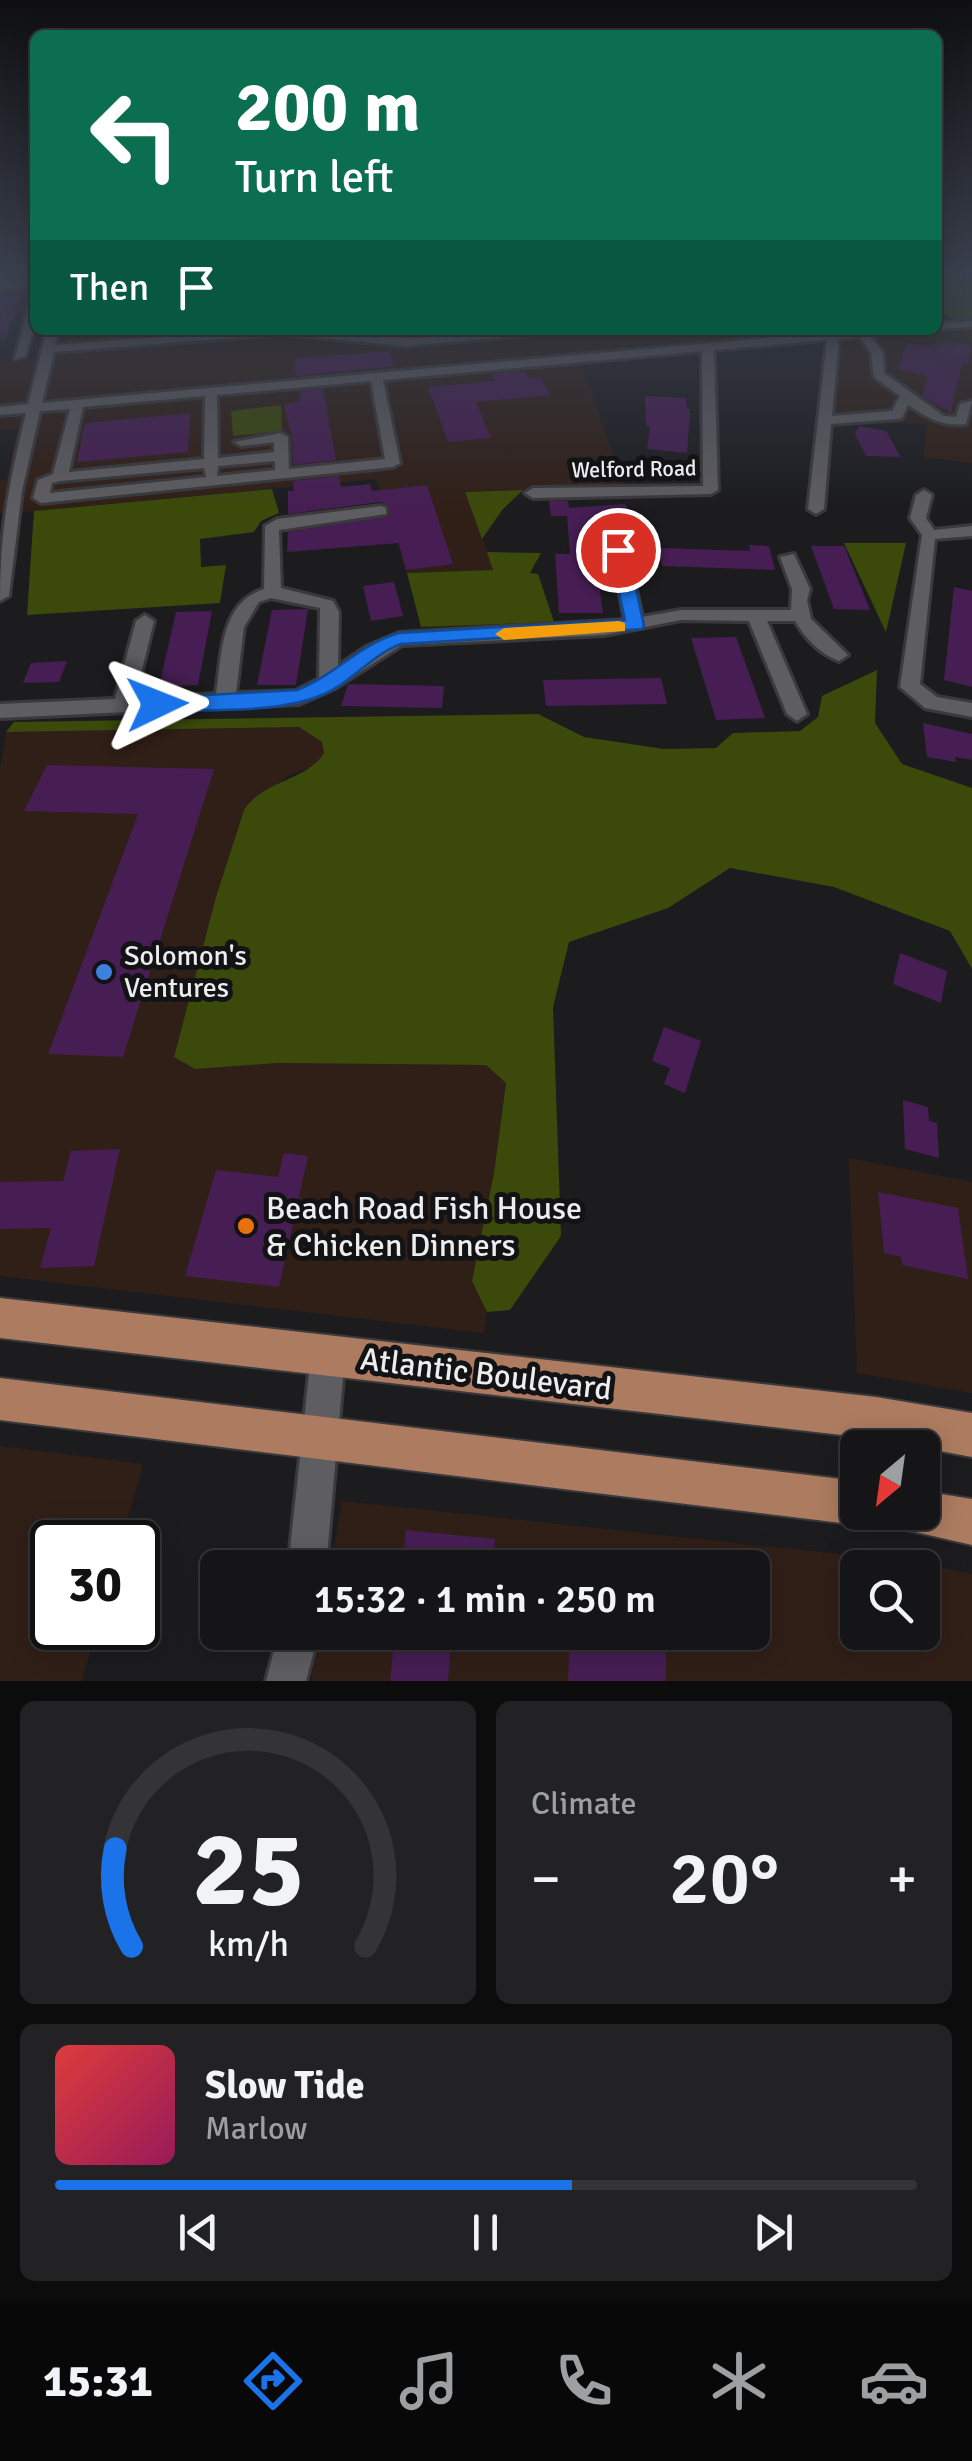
<!DOCTYPE html>
<html lang="en">
<head>
<meta charset="utf-8">
<style>
	:root { --surface:#151517; --page:#222224; --text:#f1f3f6; --muted:#9d9fa1; --line:#343436; --accent:#1a73e8 }
	body { margin:0; font-family:Signika,sans-serif; background:var(--page); color:var(--text); height:100vh; display:flex; flex-direction:column; font-size:38px; white-space:nowrap }
	* { box-sizing:border-box; margin:0 }
	p { font-size:32px; color:var(--muted) }
	.icon { flex:none; width:55px; height:55px; fill:none; stroke:currentColor; stroke-width:2; stroke-linecap:round; stroke-linejoin:round }
	.map { position:relative; height:1681px; overflow:hidden }
	.details { display:flex; flex-direction:column; gap:20px; padding:20px; background:#0c0c0d; flex:1 }
	.details>* { flex:none }
	.guide { position:absolute; left:30px; top:30px; width:912px; height:305px; border-radius:15px; box-shadow:0 5px 25px #0003,0 0 0 2px var(--line); background:#0b6e4f; color:#fff; overflow:hidden }
	.needle { width:65px; rotate:209deg }
	.tools { position:absolute; left:840px; top:1430px; display:grid; gap:20px }
	.tools a { display:grid; place-items:center; width:100px; height:100px; border-radius:15px; background:var(--surface); box-shadow:0 5px 25px #0003,0 0 0 2px var(--line); font-size:50px }
	.speed { position:absolute; left:30px; top:1520px; display:flex; gap:20px; font-size:50px; font-weight:700; text-align:center }
	.speed>* { display:grid; place-content:center; width:130px; height:130px; border-radius:50%; background:var(--surface); box-shadow:0 5px 25px #0003,0 0 0 2px var(--line); line-height:1 }
	.speed .limit { border:5px solid #111; border-radius:15px; background:#fff; color:#111 }
	.pin { position:absolute; display:grid; place-items:center; width:85px; height:85px; color:#fff; margin:-42px; border:5px solid #fff; border-radius:50%; box-shadow:0 2px 10px #0007 }
	.me { position:absolute; width:110px; margin:-55px; rotate:88deg; stroke-linejoin:round; filter:drop-shadow(0 0 8px #0008) }
	.turn { display:flex; align-items:center; gap:35px; height:210px; padding:0 40px; font-size:45px }
	.turn .icon { width:130px; height:130px; stroke-width:2.5 }
	.turn b { display:block; font-size:70px; line-height:85px }
	.then { display:flex; align-items:center; height:95px; padding:0 40px; background:#0003; gap:20px; font-size:38px }
	.big { font-size:75px; font-weight:600; line-height:1.1 }
	.details .widget { flex:1; display:flex; flex-direction:column; justify-content:center; gap:15px; min-width:0; padding:0 35px; border-radius:15px; background:var(--page) }
	.details .dial { align-items:center; gap:0 }
	.dial svg { height:260px; overflow:visible; fill:none; stroke:var(--line); stroke-width:7; stroke-linecap:round; text-anchor:middle }
	.dial text { fill:var(--text); stroke:none }
	.song { display:flex; align-items:center; gap:30px }
	.cover { width:120px; height:120px; border-radius:15px; background:linear-gradient(135deg,hsl(0 70% 55%),hsl(330 70% 35%)) }
	.played { height:10px; border-radius:5px; background:linear-gradient(90deg,var(--accent) 60%,var(--line) 60%) }
	.keys { display:flex; justify-content:space-around; direction:ltr }
	.heat { display:flex; justify-content:space-between; align-items:center; font-size:55px; direction:ltr }
	.details .tiles { flex:1; display:grid; gap:20px; grid-template-columns:1fr 1fr }
	.widget:last-child { grid-column:span 2 }
	.trip { position:absolute; left:200px; top:1550px; width:570px; height:100px; border-radius:15px; background:var(--surface); box-shadow:0 5px 25px #0003,0 0 0 2px var(--line); font-weight:600; line-height:100px; text-align:center }
	.menu { display:flex; height:160px; justify-content:space-around; align-items:center; background:#080809; color:var(--muted) }
	.menu .icon { width:70px; height:70px }
	.menu .selected { color:var(--accent) }
	.menu b { font-size:45px; color:var(--text) }
	.map>svg:first-child { display:block }
	.commercial { fill:#301f17; fill-rule:evenodd }
	.green { fill:#3b490a }
	.building { fill:#461e53 }
	.lines { fill:none; stroke-linecap:round; stroke-linejoin:round }
	.minor-casing { stroke:#3a393c; stroke-width:6 }
	.major-casing { stroke:#3a393c; stroke-width:4 }
	.minor { fill:#5e5d61; fill-rule:evenodd }
	.major { fill:#ad7c60; fill-rule:evenodd }
	.route { fill:#1a73e8; stroke:#114b97; stroke-width:2.5 }
	.slow { fill:#f59e0b }
	.shop-dot { fill:#3f7fe0; stroke:#131215; stroke-width:4 }
	.food-dot { fill:#e8710a; stroke:#131215; stroke-width:4 }
	.labels { text-anchor:middle; dominant-baseline:central; stroke-width:10; stroke-linejoin:round; paint-order:stroke }
	.far-street-label { font-size:22px; fill:#ededef; stroke:#131215 }
	.poi-label { font-size:28px; fill:#ededef; stroke:#131215; text-anchor:start }
	.near-poi-label { font-size:32px; fill:#ededef; stroke:#131215; text-anchor:start }
	.near-street-label { font-size:32px; fill:#ededef; stroke:#131215 }
</style>
</head>
<body>
<div class="map">
<svg width="972" height="1681" viewBox="0 0 972 1681">
	<rect width="100%" height="100%" fill="#1c1c1f"/>
	<!-- commercial -->
	<g class="commercial">
		<polygon points="972,329 972,463 923,457 927,424 828,422 841,340"/>
		<polygon points="61,330 856,330 578,355 624,486 465,492 494,570 407,573 376,479 0,514 0,481 6,480 18,429 0,430 0,362 55,357"/>
		<polygon points="299,727 322,742 324,753 316,765 288,776 244,810 216,897 174,1056 195,1069 278,1063 486,1065 506,1082 494,1173 472,1281 487,1312 484,1333 0,1276 0,770 6,732"/>
		<polygon points="849,1158 972,1182 972,1393 857,1373"/>
		<polygon points="0,1446 143,1464 121,1542 52,1542 52,1628 97,1628 82,1681 0,1681"/>
		<path d="M 342,1501 L 906,1561 L 972,1574 L 972,1681 L 311,1681 L 319,1633 L 752,1632 L 752,1568 L 330,1567 ZM 858,1568 L 922,1568 L 922,1632 L 858,1632 Z"/>
	</g>
	<!-- green -->
	<g class="green">
		<polygon points="938,274 972,274 972,320 955,321 938,309"/>
		<polygon points="281,405 282,431 233,436 231,411"/>
		<polygon points="272,489 279,513 261,521 254,532 200,539 201,567 226,565 220,603 27,615 34,511"/>
		<polygon points="523,490 503,509 482,539 465,492"/>
		<polygon points="844,543 906,543 886,632"/>
		<polygon points="487,552 541,553 530,573 538,574 554,622 421,627 407,573 493,570"/>
		<path d="M 877,670 L 875,723 L 902,764 L 972,788 L 972,969 L 950,931 L 834,887 L 730,868 L 668,908 L 569,942 L 553,1007 L 561,1236 L 510,1310 L 487,1312 L 472,1281 L 494,1173 L 506,1083 L 486,1065 L 278,1063 L 195,1069 L 174,1057 L 216,897 L 244,810 C 263,780 307,781 324,753 L 322,742 L 299,727 L 6,732 L 14,722 L 538,714 L 584,737 L 664,749 L 716,748 L 733,733 L 800,731 L 818,717 L 822,696 Z"/>
	</g>
	<!-- building -->
	<g class="building">
		<polygon points="22,291 5,340 0,339 0,293"/>
		<polygon points="947,342 971,346 968,365 962,364 951,413 922,396 927,376 898,370 907,343 930,346"/>
		<polygon points="389,351 394,366 296,376 294,359"/>
		<polygon points="524,371 529,378 540,377 550,395 476,402 491,438 448,442 428,387 495,381 491,374"/>
		<polygon points="323,389 336,460 293,465 292,437 284,405 300,401 299,391"/>
		<polygon points="645,396 686,398 687,409 690,409 687,453 647,449 650,427 646,426"/>
		<polygon points="190,413 188,452 77,462 85,423"/>
		<polygon points="859,426 886,431 901,457 866,456 855,435"/>
		<polygon points="339,476 341,487 370,484 372,491 427,485 453,564 406,570 399,543 287,552 288,532 389,516 389,506 381,502 288,514 288,491 294,491 293,481"/>
		<polygon points="549,501 568,501 569,508 625,504 634,522 591,525 603,613 559,613 555,554 570,554 567,516 551,516"/>
		<polygon points="749,545 769,546 775,570 662,566 660,548 750,551"/>
		<polygon points="811,546 844,546 870,610 834,609"/>
		<polygon points="394,582 403,616 371,621 363,586"/>
		<polygon points="954,587 972,591 972,687 944,680"/>
		<polygon points="308,609 296,685 257,685 272,610"/>
		<polygon points="212,611 198,685 159,687 176,612"/>
		<polygon points="736,637 765,718 716,720 691,638"/>
		<polygon points="67,661 59,682 23,683 31,663"/>
		<polygon points="661,678 667,704 546,706 543,680"/>
		<polygon points="348,684 444,686 442,708 341,706"/>
		<polygon points="923,723 972,734 972,760 955,757 956,762 927,757"/>
		<polygon points="47,765 214,769 123,1057 48,1054 138,814 24,811"/>
		<polygon points="900,953 947,971 941,1003 893,984"/>
		<polygon points="664,1027 701,1041 685,1093 664,1084 670,1068 652,1061"/>
		<polygon points="903,1100 928,1107 929,1121 937,1123 939,1158 905,1149"/>
		<polygon points="120,1149 94,1266 40,1268 51,1228 0,1229 0,1182 63,1181 71,1151"/>
		<polygon points="284,1153 308,1156 279,1287 185,1276 216,1170 278,1177"/>
		<polygon points="878,1192 958,1208 968,1279 902,1265 901,1257 884,1253"/>
		<polygon points="406,1530 495,1539 494,1568 402,1568"/>
		<polygon points="395,1632 452,1632 448,1681 390,1681"/>
		<polygon points="570,1632 666,1632 666,1681 568,1681"/>
	</g>
	<g class="lines">
		<!-- minor casing -->
		<g class="minor-casing">
			<g id="minor">
				<polygon points="35,280 35,286 0,289 0,283"/>
				<polygon points="35,302 35,323 25,356 15,359 29,305"/>
				<polygon points="972,321 972,327 938,329 938,323"/>
				<path d="M 47,330 L 59,330 L 55,345 L 251,330 L 311,330 L 406,338 L 554,330 L 548,333 L 406,346 L 283,334 L 54,352 L 42,403 L 833,332 L 900,330 L 870,336 L 883,352 L 884,373 L 944,416 L 956,417 L 960,404 L 972,401 L 966,424 C 942,427 928,418 908,405 L 902,418 L 897,419 L 831,424 L 824,509 L 816,514 L 808,509 L 827,340 L 714,350 L 718,490 L 711,494 L 533,498 L 525,493 L 533,488 L 703,486 L 702,351 L 383,380 L 400,463 L 393,467 L 41,503 L 33,498 L 38,480 L 53,474 L 70,409 L 40,411 L 22,491 L 9,596 L 0,601 C 0,528 9,483 26,413 L 0,415 L 0,407 L 28,404 ZM 859,337 L 871,352 L 874,377 L 900,396 L 892,411 L 832,416 L 839,339 ZM 371,381 L 385,459 L 289,469 L 288,437 L 281,433 L 234,442 L 241,446 L 274,442 L 274,452 L 218,458 L 217,395 ZM 205,396 L 204,459 L 69,472 L 83,407 ZM 275,461 L 275,470 L 217,476 L 218,466 ZM 204,468 L 206,477 L 50,493 L 52,483 L 60,481 Z"/>
				<polygon points="924,490 932,495 926,518 934,530 972,526 972,536 935,539 920,684 937,697 972,703 972,717 925,708 900,687 922,535 910,518 916,495"/>
				<path d="M 381,506 L 386,508 L 386,514 L 279,530 L 281,588 L 333,601 L 339,612 L 338,666 L 366,647 L 399,633 L 625,620 L 611,550 L 619,545 L 627,550 L 642,617 L 681,610 L 791,610 L 792,589 L 780,557 L 794,554 L 810,589 L 807,600 L 811,619 L 848,655 L 839,661 C 820,654 805,638 795,621 L 767,621 L 807,714 L 797,721 L 787,714 L 749,621 L 681,620 L 604,635 L 402,645 L 335,688 L 299,704 L 0,718 L 0,704 L 115,699 L 136,621 L 145,615 L 154,621 L 135,698 L 216,694 C 222,654 220,603 264,589 L 265,526 L 277,519 ZM 271,598 L 320,608 L 319,679 L 296,691 L 236,693 L 244,627 L 259,602 Z"/>
				<polygon points="328,1338 340,1343 345,1355 326,1568 288,1568 311,1355 316,1343"/>
				<polygon points="279,1632 319,1632 306,1681 266,1681"/>
			</g>
		</g>
		<!-- major casing -->
		<g class="major-casing">
			<g id="major">
				<polygon points="0,1298 876,1397 972,1413 972,1457 876,1439 0,1338"/>
				<polygon points="0,1378 858,1481 858,1512 876,1512 874,1519 858,1525 0,1420"/>
				<polygon points="922,1491 972,1499 972,1545 898,1528 892,1512 922,1512"/>
			</g>
		</g>
		<!-- minor -->
		<use href="#minor" class="minor"/>
		<!-- major -->
		<use href="#major" class="major"/>
	</g>
	<!-- sky -->
	<linearGradient id="sky" x2="0" y2="1"><stop stop-color="#0f0f11"/><stop offset="0.54" stop-color="#3a404d"/><stop offset="1" stop-color="#3a404d" stop-opacity="0"/></linearGradient>
	<rect width="972" height="509" fill="url(#sky)"/>
	<!-- route -->
	<path class="route" d="M 618,545 L 627,550 L 644,625 L 642,629 L 401,644 C 371,655 351,683 322,695 C 277,714 206,709 157,711 L 147,704 L 157,698 L 297,690 C 334,676 360,644 399,633 L 625,620 L 610,550 Z"/>
	<!-- slow -->
	<polygon class="slow" points="619,621 625,623 625,631 504,640 495,634 504,628"/>
	<!-- markers -->
	<circle class="shop-dot" cx="104" cy="972" r="10"/>
	<circle class="food-dot" cx="246" cy="1226" r="10"/>
	<g class="labels">
		<!-- far-street labels -->
		<g class="far-street-label">
			<text transform="translate(634 469) rotate(-1)">Welford Road</text>
		</g>
		<!-- poi labels -->
		<g class="poi-label">
			<text x="124" y="956">Solomon's<tspan x="124" dy="32">Ventures</tspan></text>
		</g>
		<!-- near-poi labels -->
		<g class="near-poi-label">
			<text x="266" y="1208">Beach Road Fish House<tspan x="266" dy="37">&amp; Chicken Dinners</tspan></text>
		</g>
		<!-- near-street labels -->
		<g class="near-street-label">
			<text transform="translate(486 1374) rotate(7)">Atlantic Boulevard</text>
		</g>
	</g>
</svg>
<div class="tools">
<a><svg class="needle" viewBox="-14 -14 28 28"><path d="M0-13l5 13h-10z" fill="#e53935"/><path d="M0 13l5-13h-10z" fill="#9d9fa1"/></svg></a>
<a><svg class="icon" aria-label="search" viewBox="0 0 24 24"><circle cx="10" cy="10" r="6"/><path d="M15 15l6 6"/></svg></a>
</div>
<div class="speed"><div class="limit">30</div></div>
<div class="pin" style="left:618px;top:550px;background:#d93025"><svg class="icon" aria-label="arrive" viewBox="0 0 24 24"><path d="M6 21V4h12l-3 4 3 4H6"/></svg></div>
<svg class="me" style="left:157px;top:704px" viewBox="-20 -20 40 40"><path d="M0-17L14 15 0 8-14 15z" fill="#1a73e8" stroke="#fff" stroke-width="4"/></svg>
<div class="trip">15:32 · 1 min · 250 m</div>
<div class="guide">
<div class="turn"><svg class="icon" aria-label="left" viewBox="0 0 24 24"><path d="M17 20v-9H6M10 6l-5 5 5 5"/></svg><div><b>200 m</b>Turn left</div></div>
<div class="then">Then<svg class="icon" aria-label="arrive" viewBox="0 0 24 24"><path d="M6 21V4h12l-3 4 3 4H6"/></svg></div>
</div>
</div>
<section class="details">
<div class="tiles">
<div class="widget dial"><svg viewBox="0 0 100 80">
<path d="M14 69A42 42 0 1 1 86 69"/>
<path d="M14 69A42 42 0 0 1 9 39" stroke="#1a73e8"/>
<text x="50" y="56" font-size="32" font-weight="700">25</text>
<text x="50" y="72" font-size="11">km/h</text>
</svg></div>
<div class="widget"><p>Climate</p>
<div class="heat"><a>−</a><b class="big">20°</b><a>+</a></div>
</div>
<div class="widget">
<div class="song"><i class="cover"></i><div><b>Slow Tide</b><p>Marlow</p></div></div>
<div class="played"></div>
<div class="keys"><svg class="icon" aria-label="previous" viewBox="0 0 24 24"><path d="M18 5L8 12l10 7zM5 5v14"/></svg><svg class="icon" aria-label="pause" viewBox="0 0 24 24"><path d="M8 5v14M16 5v14"/></svg><svg class="icon" aria-label="next" viewBox="0 0 24 24"><path d="M6 5l10 7-10 7zM19 5v14"/></svg></div>
</div>
</div>
</section>
<nav class="menu">
<b>15:31</b>
<svg class="icon selected" aria-label="directions" viewBox="0 0 24 24"><path d="M12 3l9 9-9 9-9-9zM9 14v-3h6M13 9l2 2-2 2"/></svg>
<svg class="icon" aria-label="music" viewBox="0 0 24 24"><path d="M9 18V5l10-2v13"/><circle cx="6" cy="18" r="3"/><circle cx="16" cy="16" r="3"/></svg>
<svg class="icon" aria-label="phone" viewBox="0 0 24 24"><path d="M5 4h4l2 5-3 2q2 4 5 5l2-3 5 2v4C11 20 4 13 5 4z"/></svg>
<svg class="icon" aria-label="climate" viewBox="0 0 24 24"><path d="M12 3v18M4 7l16 10M4 17L20 7"/></svg>
<svg class="icon" aria-label="car" viewBox="0 0 24 24"><path d="M5 17H2v-5l4-1 3-4h7l3 4 3 1v5h-3M9 17h6M6 11h13"/><circle cx="7" cy="17" r="2"/><circle cx="17" cy="17" r="2"/></svg>
</nav>
</body>
</html>
